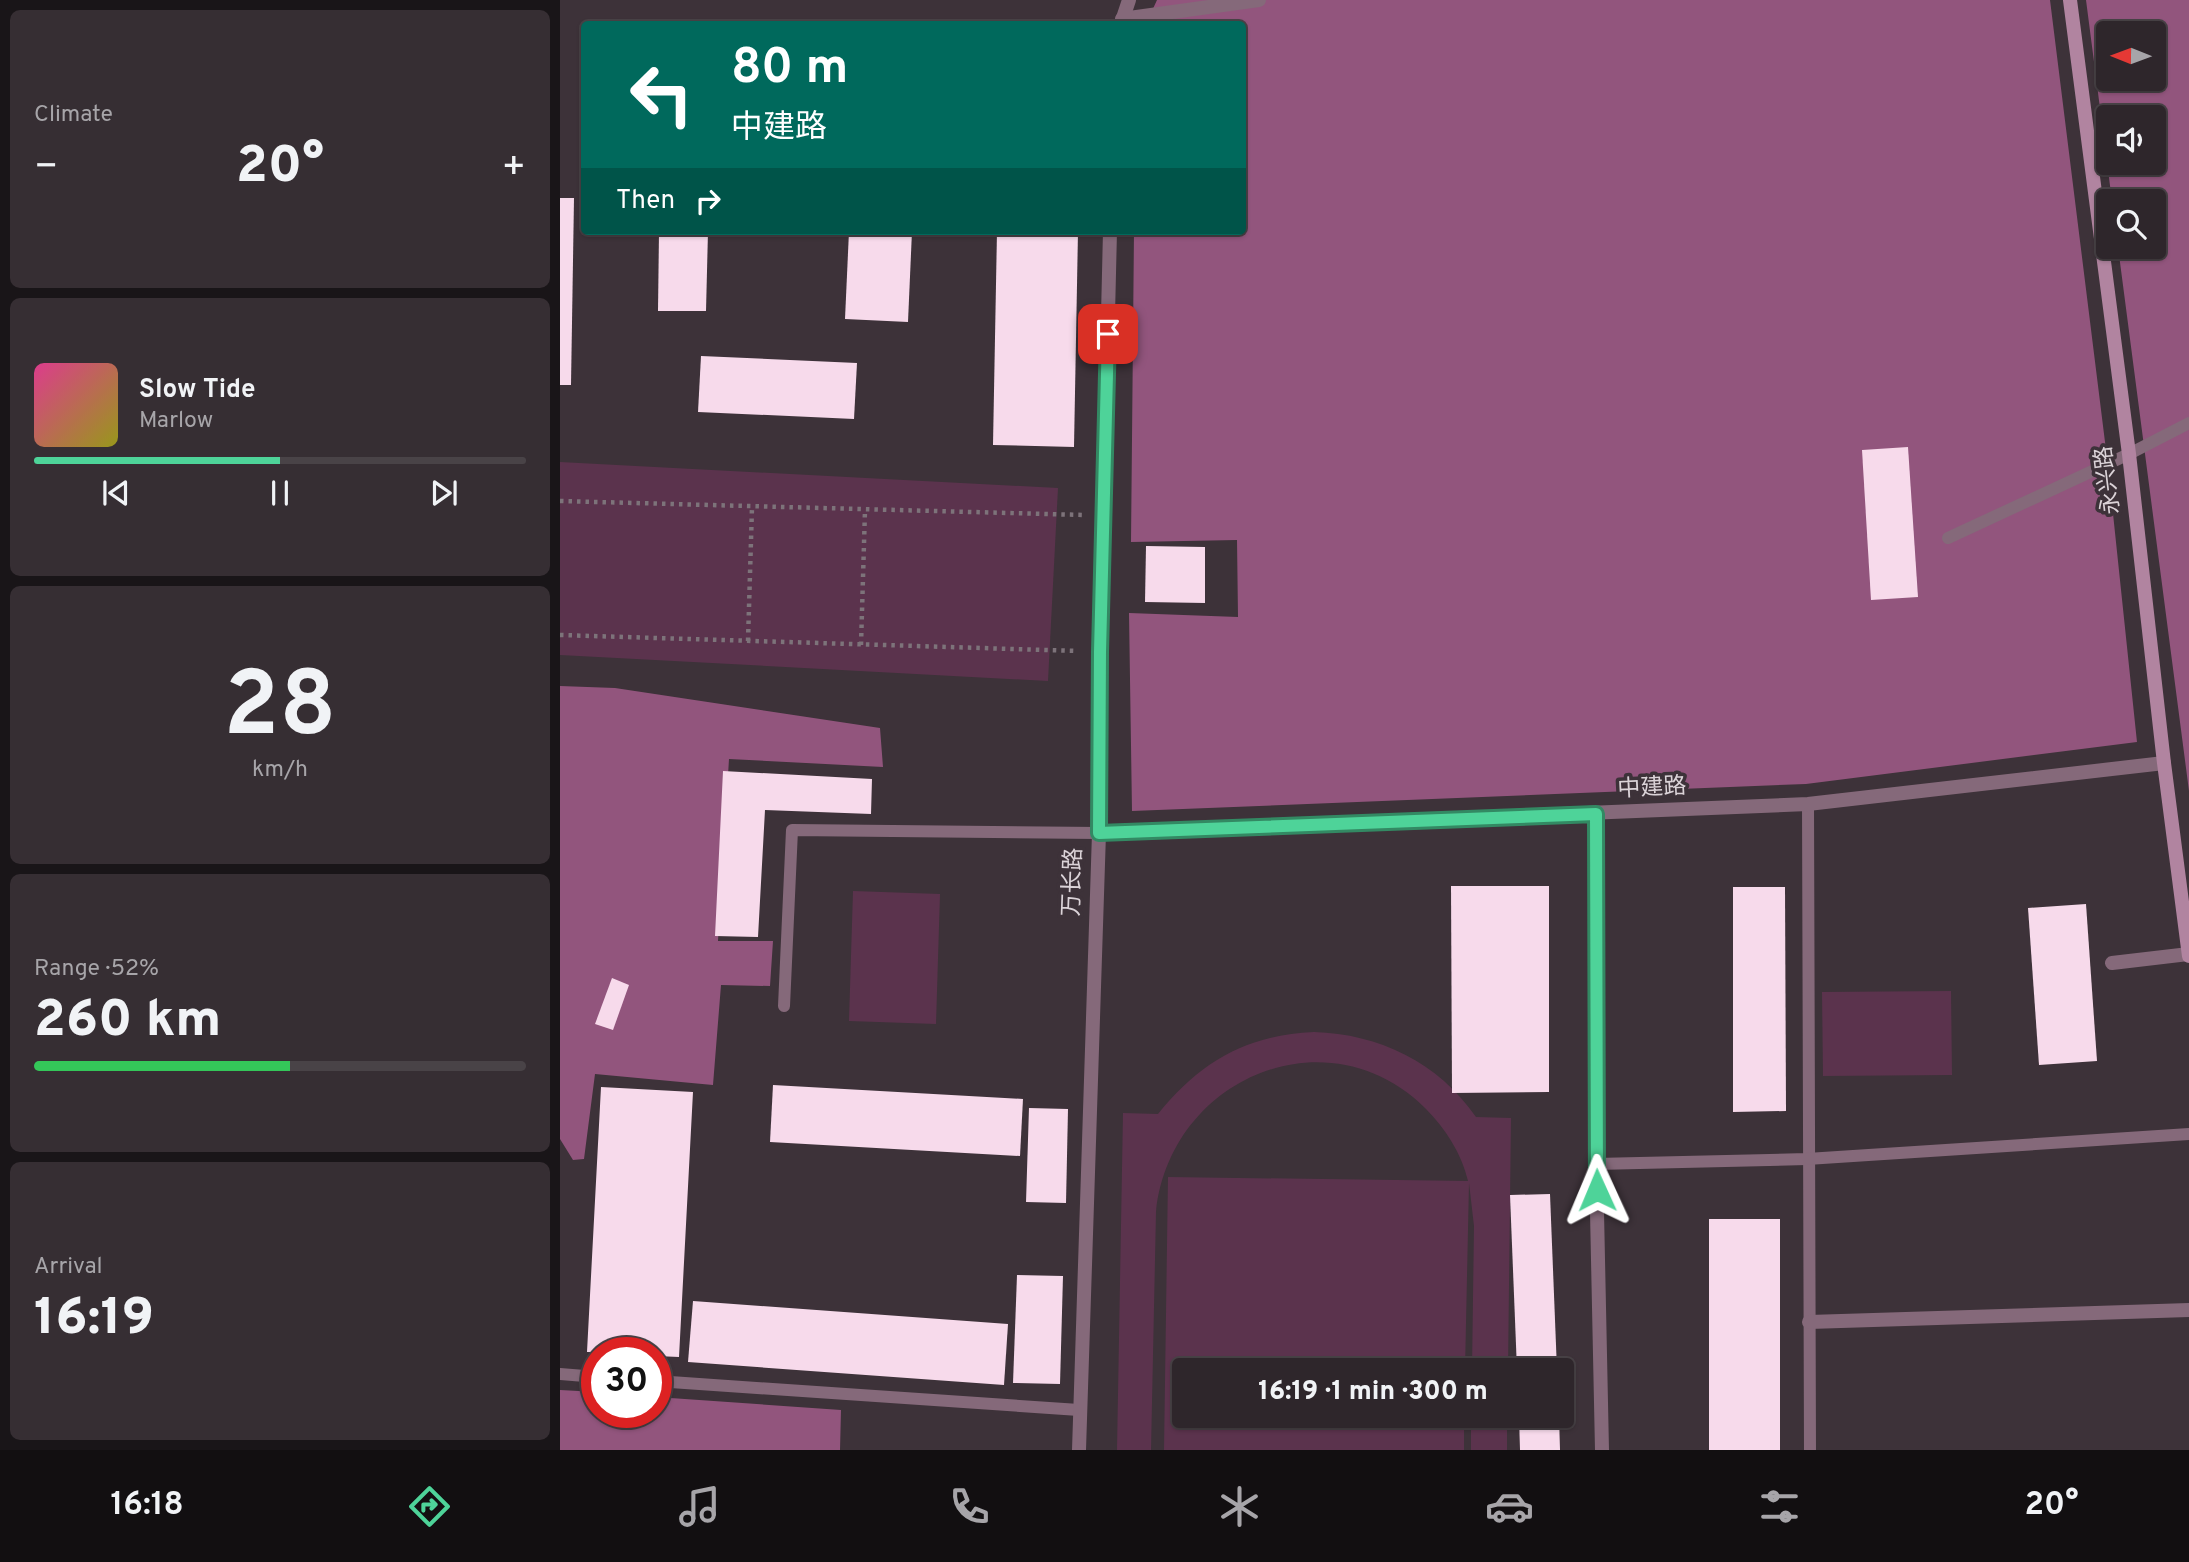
<!DOCTYPE html>
<html lang="en">
<head>
<meta charset="utf-8">
<style>
	:root { --surface:#2e262b; --page:#362e33; --text:#f1f3f6; --muted:#a7a5a9; --line:#494347; --accent:#4ed399 }
	body { margin:0; font-family:Overpass,"Noto Sans SC",sans-serif; background:var(--page); color:var(--text); height:100vh; display:flex; flex-direction:column; font-size:26px; white-space:nowrap }
	* { box-sizing:border-box; margin:0 }
	p { font-size:23px; color:var(--muted) }
	.icon { flex:none; width:38px; height:38px; fill:none; stroke:currentColor; stroke-width:2; stroke-linecap:round; stroke-linejoin:round }
	.map { position:relative; flex:1; overflow:hidden }
	.side { display:flex; flex-direction:column; gap:10px; padding:10px; background:#191518; width:560px }
	.side>* { flex:none }
	.hud { position:absolute; left:21px; top:21px; width:665px; height:214px; border-radius:7px; box-shadow:0 2px 5px #0004,0 0 0 2px var(--line); background:#00695c; color:#fff; overflow:hidden }
	.needle { width:46px; rotate:271deg }
	.buttons { position:absolute; left:1536px; top:21px; display:grid; gap:14px }
	.buttons a { display:grid; place-items:center; width:70px; height:70px; border-radius:7px; background:var(--surface); box-shadow:0 2px 5px #0004,0 0 0 2px var(--line); font-size:35px }
	.speed { position:absolute; left:21px; top:1337px; display:flex; gap:14px; font-size:35px; font-weight:700; text-align:center }
	.speed>* { display:grid; place-content:center; width:91px; height:91px; border-radius:50%; background:var(--surface); box-shadow:0 2px 5px #0004,0 0 0 2px var(--line); line-height:1 }
	.speed .limit { border:10px solid #d22; background:#fff; color:#111 }
	.pin { position:absolute; display:grid; place-items:center; width:60px; height:60px; color:#fff; margin:-30px; border-radius:14px; box-shadow:0 4px 10px #0006 }
	.me { position:absolute; width:77px; margin:-38px; rotate:359deg; stroke-linejoin:round; filter:drop-shadow(0 0 5px #0008) }
	.turn { display:flex; align-items:center; gap:24px; height:147px; padding:0 35px; font-size:32px }
	.turn .icon { width:91px; height:91px; stroke-width:2.5 }
	.turn b { display:block; font-size:49px; line-height:60px }
	.then { display:flex; align-items:center; height:66px; padding:0 35px; background:#0003; gap:14px; font-size:26px }
	.big { font-size:52px; font-weight:800; line-height:1.1 }
	.side .card { flex:1; display:flex; flex-direction:column; justify-content:center; gap:10px; min-width:0; padding:0 24px; border-radius:10px; background:var(--page) }
	.side .dial { align-items:center; gap:0 }
	.dial b { font-size:91px; line-height:1 }
	.song { display:flex; align-items:center; gap:21px }
	.cover { width:84px; height:84px; border-radius:10px; background:linear-gradient(135deg,hsl(330 70% 55%),hsl(60 70% 35%)) }
	.played { height:7px; border-radius:4px; background:linear-gradient(90deg,var(--accent) 50%,var(--line) 50%) }
	.keys { display:flex; justify-content:space-around; direction:ltr }
	.heat { display:flex; justify-content:space-between; align-items:center; font-size:38px; direction:ltr }
	.charge { height:10px; border-radius:5px; background:linear-gradient(90deg,#34c759 52%,var(--line) 0) }
	.trip { position:absolute; left:612px; top:1358px; width:402px; height:70px; border-radius:7px; background:var(--surface); box-shadow:0 2px 5px #0004,0 0 0 2px var(--line); font-weight:800; line-height:70px; text-align:center }
	.tabs { display:flex; height:112px; justify-content:space-around; align-items:center; background:#120f11; color:var(--muted) }
	.tabs .icon { width:49px; height:49px }
	.tabs .current { color:var(--accent) }
	.tabs b { font-size:32px; color:var(--text) }
	main { display:flex; flex:1; min-height:0 }
	.map>svg:first-child { display:block }
	.green { fill:#5b334d }
	.forest { fill:#92557d; fill-rule:evenodd }
	.building { fill:#f7daeb }
	.lines { fill:none; stroke-linecap:round; stroke-linejoin:round }
	.path { stroke:#7d737a; stroke-width:4.5; stroke-dasharray:3.5 5; stroke-linecap:butt }
	.service { stroke:#85697a; stroke-width:12 }
	.pedestrian { stroke:#85697a; stroke-width:14 }
	.minor { stroke:#85697a; stroke-width:14 }
	.secondary { stroke:#b184a0; stroke-width:14 }
	.route-casing { stroke:#338963; stroke-width:18 }
	.route { stroke:#4ed399; stroke-width:12 }
	.labels { text-anchor:middle; dominant-baseline:central; stroke-width:7; stroke-linejoin:round; paint-order:stroke }
	.street-label { font-size:23px; fill:#dbd3d8; stroke:#3d3239 }
</style>
</head>
<body>
<main>
<section class="side">
<div class="card"><p>Climate</p>
<div class="heat"><a>−</a><b class="big">20°</b><a>+</a></div>
</div>
<div class="card">
<div class="song"><i class="cover"></i><div><b>Slow Tide</b><p>Marlow</p></div></div>
<div class="played"></div>
<div class="keys"><svg class="icon" aria-label="previous" viewBox="0 0 24 24"><path d="M18 5L8 12l10 7zM5 5v14"/></svg><svg class="icon" aria-label="pause" viewBox="0 0 24 24"><path d="M8 5v14M16 5v14"/></svg><svg class="icon" aria-label="next" viewBox="0 0 24 24"><path d="M6 5l10 7-10 7zM19 5v14"/></svg></div>
</div>
<div class="card dial"><b>28</b><p>km/h</p></div>
<div class="card"><p>Range · 52%</p><b class="big">260 km</b><div class="charge"></div></div>
<div class="card"><p>Arrival</p><b class="big">16:19</b></div>
</section>
<div class="map">
<svg width="1629" height="1450" viewBox="0 0 1629 1450">
	<rect width="100%" height="100%" fill="#3d3239"/>
	<!-- green -->
	<g class="green">
		<polygon points="0,462 498,488 488,681 0,655"/>
		<polygon points="293,891 380,894 376,1024 289,1021"/>
		<polygon points="1391,991 1392,1075 1263,1076 1262,992"/>
		<path d="M 754,1032 C 819,1034 878,1062 916,1117 L 951,1118 L 948,1370 L 912,1370 L 914,1226 L 909,1183 L 905,1370 L 625,1370 L 625,1416 L 904,1416 L 904,1450 L 604,1450 L 608,1177 L 908,1181 C 902,1154 885,1128 866,1109 C 768,1011 610,1078 596,1212 L 591,1450 L 557,1450 L 563,1113 L 598,1114 C 640,1062 686,1035 754,1032 Z"/>
		<rect x="911" y="1416" width="36" height="34"/>
	</g>
	<!-- forest -->
	<g class="forest">
		<polygon points="597,0 1490,0 1548,466 1577,742 1246,784 572,811 569,613 678,617 677,540 571,542 574,231 682,231 682,24 586,24"/>
		<path d="M 1526,0 L 1629,0 L 1629,791 L 1558,247 L 1594,247 L 1594,201 L 1552,201 ZM 1549,33 L 1594,33 L 1594,79 L 1549,79 ZM 1549,117 L 1594,117 L 1594,163 L 1549,163 Z"/>
		<polygon points="0,686 55,688 320,728 323,767 169,759 158,941 213,941 210,986 161,985 153,1085 35,1074 24,1159 13,1160 0,1139"/>
		<polygon points="0,1390 37,1392 37,1412 96,1412 96,1397 281,1410 280,1450 0,1450"/>
	</g>
	<!-- building -->
	<g class="building">
		<polygon points="0,198 14,198 11,385 0,385"/>
		<polygon points="99,231 148,231 146,311 98,311"/>
		<polygon points="289,231 352,231 348,322 285,319"/>
		<polygon points="437,231 518,231 514,447 433,445"/>
		<polygon points="141,356 297,363 294,419 138,412"/>
		<polygon points="1348,447 1358,597 1311,600 1302,450"/>
		<polygon points="586,546 645,547 645,603 585,602"/>
		<polygon points="163,771 312,779 311,814 205,810 198,937 155,936"/>
		<polygon points="891,886 989,886 989,1092 892,1093"/>
		<polygon points="1173,887 1225,887 1226,1111 1173,1112"/>
		<polygon points="1526,904 1537,1061 1479,1065 1468,908"/>
		<polygon points="52,978 69,985 53,1030 35,1024"/>
		<polygon points="213,1085 463,1099 460,1156 210,1142"/>
		<polygon points="41,1087 133,1092 119,1357 96,1356 96,1353 27,1352"/>
		<polygon points="469,1108 508,1109 506,1203 466,1202"/>
		<polygon points="990,1194 997,1370 957,1370 950,1195"/>
		<rect x="1149" y="1219" width="71" height="231"/>
		<polygon points="457,1275 503,1276 500,1384 453,1383"/>
		<polygon points="133,1301 448,1324 444,1385 128,1362"/>
		<polygon points="959,1416 999,1416 1000,1450 960,1450"/>
	</g>
	<g class="lines">
		<!-- path -->
		<g class="path">
			<polyline points="0,501 524,515"/>
			<polyline points="0,635 518,651"/>
			<polyline points="188,641 192,507"/>
			<polyline points="301,645 305,510"/>
		</g>
		<!-- service -->
		<g class="service">
			<polyline points="1388,538 1569,454 1629,423"/>
			<polyline points="1248,804 1250,1450"/>
			<polyline points="224,1006 232,830 539,833"/>
			<polyline points="1036,1164 1247,1159 1629,1134"/>
			<polyline points="0,1374 37,1377"/>
			<polyline points="96,1381 519,1410"/>
		</g>
		<!-- pedestrian -->
		<polyline class="pedestrian" points="1249,1322 1629,1310"/>
		<!-- minor -->
		<g class="minor">
			<polyline points="562,19 699,0"/>
			<polyline points="561,24 569,0"/>
			<polyline points="1036,814 1036,1164 1042,1450"/>
			<polyline points="539,833 1248,804 1604,763"/>
			<polyline points="1552,963 1629,954"/>
			<polyline points="519,1450 539,833 540,652 550,231"/>
		</g>
		<!-- secondary -->
		<polyline class="secondary" points="1510,0 1569,454 1604,763 1629,956"/>
	</g>
	<g class="lines">
		<!-- route casing -->
		<g class="route-casing">
			<polyline id="route" points="548,334 540,652 539,833 1036,814 1037,1190"/>
		</g>
		<!-- route -->
		<use href="#route" class="route"/>
	</g>
	<g class="labels">
		<!-- street labels -->
		<g class="street-label">
			<text transform="translate(1549 480) rotate(-97)">永兴路</text>
			<text transform="translate(1092 789) rotate(-3)">中建路</text>
			<text transform="translate(514 882) rotate(-88)">万长路</text>
		</g>
	</g>
</svg>
<div class="buttons">
<a><svg class="needle" viewBox="-14 -14 28 28"><path d="M0-13l5 13h-10z" fill="#e53935"/><path d="M0 13l5-13h-10z" fill="#a7a5a9"/></svg></a>
<a><svg class="icon" aria-label="sound" viewBox="0 0 24 24"><path d="M4 9h4l5-4v14l-5-4H4zM17 9q2 3 0 6"/></svg></a>
<a><svg class="icon" aria-label="search" viewBox="0 0 24 24"><circle cx="10" cy="10" r="6"/><path d="M15 15l6 6"/></svg></a>
</div>
<div class="speed"><div class="limit">30</div></div>
<div class="pin" style="left:548px;top:334px;background:#d93025"><svg class="icon" aria-label="arrive" viewBox="0 0 24 24"><path d="M6 21V4h12l-3 4 3 4H6"/></svg></div>
<svg class="me" style="left:1037px;top:1190px" viewBox="-20 -20 40 40"><path d="M0-17L14 15 0 8-14 15z" fill="#4ed399" stroke="#fff" stroke-width="4"/></svg>
<div class="trip">16:19 · 1 min · 300 m</div>
<div class="hud">
<div class="turn"><svg class="icon" aria-label="left" viewBox="0 0 24 24"><path d="M17 20v-9H6M10 6l-5 5 5 5"/></svg><div><b>80 m</b>中建路</div></div>
<div class="then">Then<svg class="icon" aria-label="right" viewBox="0 0 24 24"><path d="M7 20v-9h11M14 6l5 5-5 5"/></svg></div>
</div>
</div>
</main>
<nav class="tabs">
<b>16:18</b>
<svg class="icon current" aria-label="directions" viewBox="0 0 24 24"><path d="M12 3l9 9-9 9-9-9zM9 14v-3h6M13 9l2 2-2 2"/></svg>
<svg class="icon" aria-label="music" viewBox="0 0 24 24"><path d="M9 18V5l10-2v13"/><circle cx="6" cy="18" r="3"/><circle cx="16" cy="16" r="3"/></svg>
<svg class="icon" aria-label="phone" viewBox="0 0 24 24"><path d="M5 4h4l2 5-3 2q2 4 5 5l2-3 5 2v4C11 20 4 13 5 4z"/></svg>
<svg class="icon" aria-label="climate" viewBox="0 0 24 24"><path d="M12 3v18M4 7l16 10M4 17L20 7"/></svg>
<svg class="icon" aria-label="car" viewBox="0 0 24 24"><path d="M5 17H2v-5l4-1 3-4h7l3 4 3 1v5h-3M9 17h6M6 11h13"/><circle cx="7" cy="17" r="2"/><circle cx="17" cy="17" r="2"/></svg>
<svg class="icon" aria-label="filters" viewBox="0 0 24 24"><path d="M4 7h16M4 17h16"/><circle cx="9" cy="7" r="2"/><circle cx="15" cy="17" r="2"/></svg>
<b>20°</b>
</nav>
</body>
</html>
